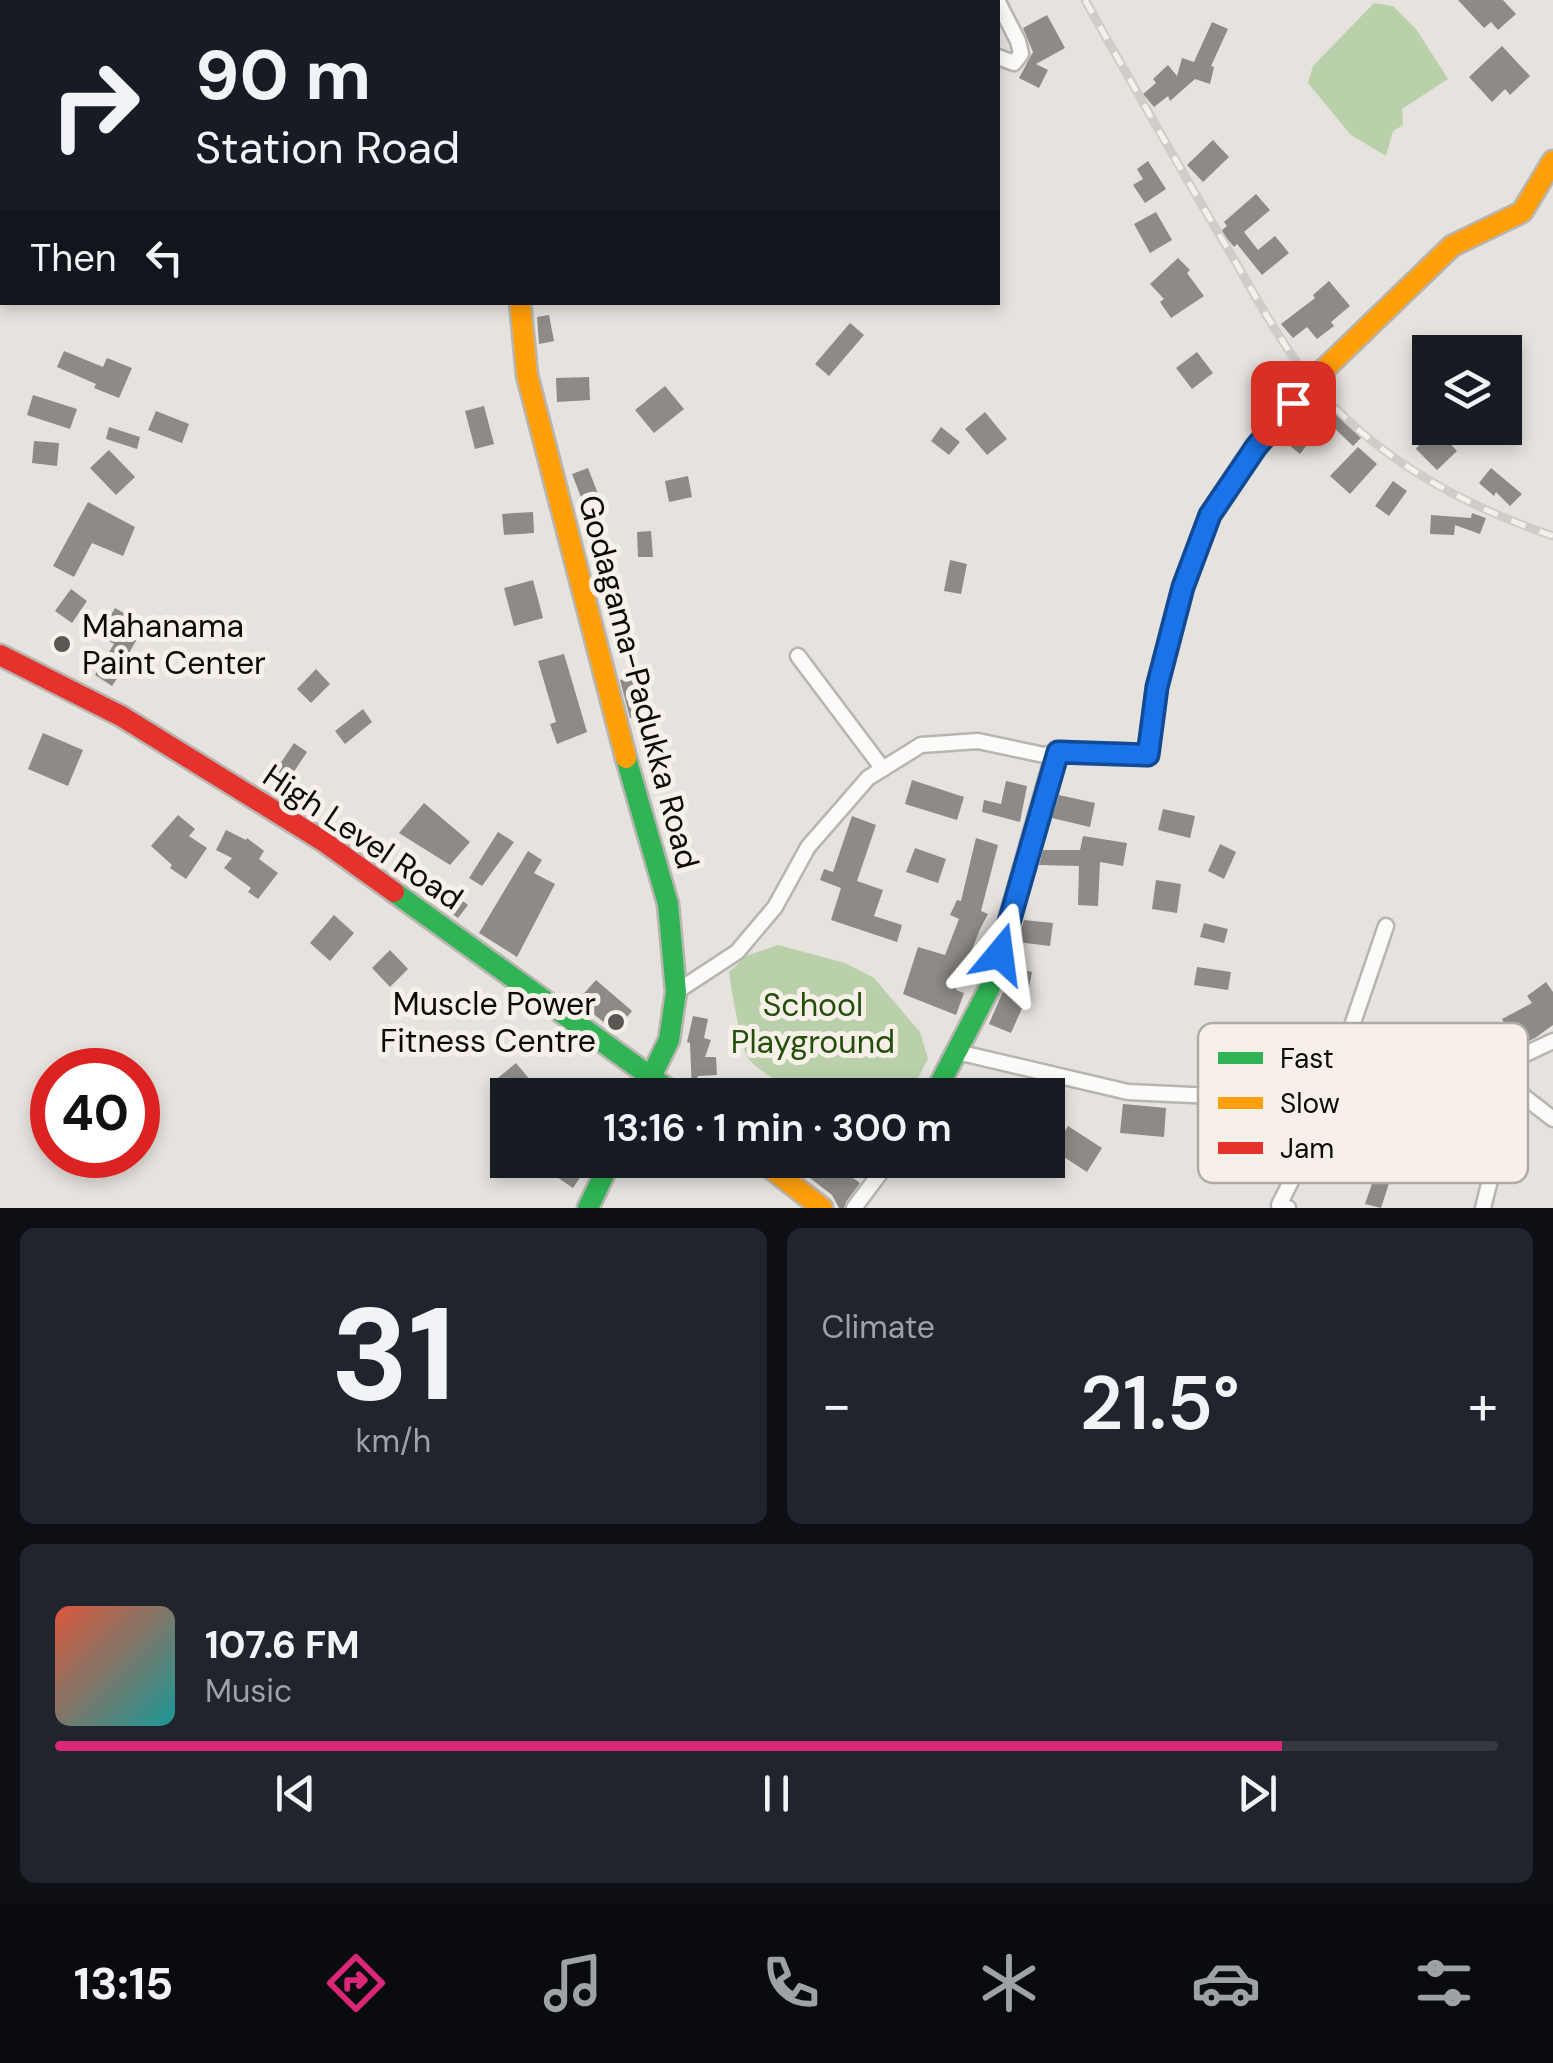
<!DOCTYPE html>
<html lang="en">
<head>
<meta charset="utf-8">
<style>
	:root { --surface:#171b24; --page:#20242c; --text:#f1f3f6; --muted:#9ea1a6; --line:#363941; --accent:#db2777 }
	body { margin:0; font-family:"DM Sans",sans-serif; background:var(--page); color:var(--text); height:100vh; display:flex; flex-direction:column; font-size:38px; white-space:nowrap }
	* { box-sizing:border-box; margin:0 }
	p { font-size:32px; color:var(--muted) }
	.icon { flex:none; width:55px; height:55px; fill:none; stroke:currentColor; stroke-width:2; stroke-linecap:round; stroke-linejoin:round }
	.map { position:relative; height:1208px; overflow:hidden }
	.side { display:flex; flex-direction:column; gap:20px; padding:20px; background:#0d0f14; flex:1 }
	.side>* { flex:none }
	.hud { position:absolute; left:0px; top:0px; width:1000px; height:305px; box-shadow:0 5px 15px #0003; background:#171b24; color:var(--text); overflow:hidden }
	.controls { position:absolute; left:1412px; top:335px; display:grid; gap:20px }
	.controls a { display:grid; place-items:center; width:110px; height:110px; border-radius:0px; background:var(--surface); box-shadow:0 5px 15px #0003; font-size:50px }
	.speed { position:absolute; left:30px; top:1048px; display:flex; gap:20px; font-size:50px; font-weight:700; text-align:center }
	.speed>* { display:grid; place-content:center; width:130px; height:130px; border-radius:50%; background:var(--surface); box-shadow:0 5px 15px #0003; line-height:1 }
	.speed .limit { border:15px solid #d22; background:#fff; color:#111 }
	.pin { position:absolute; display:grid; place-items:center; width:85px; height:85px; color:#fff; margin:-42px; border-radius:20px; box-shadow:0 5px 15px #0006 }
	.me { position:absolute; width:110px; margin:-55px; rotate:16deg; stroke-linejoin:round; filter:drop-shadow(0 0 8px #0008) }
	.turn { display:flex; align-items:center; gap:35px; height:210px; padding:0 30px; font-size:45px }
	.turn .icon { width:130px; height:130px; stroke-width:2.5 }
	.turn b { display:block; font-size:70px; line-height:85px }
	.then { display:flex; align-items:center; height:95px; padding:0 30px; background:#0003; gap:20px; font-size:38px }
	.big { font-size:75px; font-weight:600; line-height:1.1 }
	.side .tile { flex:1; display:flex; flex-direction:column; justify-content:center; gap:15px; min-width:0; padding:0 35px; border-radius:15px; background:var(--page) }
	.side .dial { align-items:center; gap:0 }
	.dial b { font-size:130px; line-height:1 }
	.song { display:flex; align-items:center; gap:30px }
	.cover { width:120px; height:120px; border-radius:15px; background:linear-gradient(135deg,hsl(10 70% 55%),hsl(180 70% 35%)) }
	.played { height:10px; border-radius:5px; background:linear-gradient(90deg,var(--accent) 85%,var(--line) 85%) }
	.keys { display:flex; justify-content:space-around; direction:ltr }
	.heat { display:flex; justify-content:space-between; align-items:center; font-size:55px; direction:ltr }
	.side .tiles { flex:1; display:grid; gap:20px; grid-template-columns:1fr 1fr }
	.tile:last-child { grid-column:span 2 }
	.trip { position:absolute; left:490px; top:1078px; width:575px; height:100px; border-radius:0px; background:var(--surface); box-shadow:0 5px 15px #0003; font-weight:600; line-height:100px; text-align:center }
	.menu { display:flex; height:160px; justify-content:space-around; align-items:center; background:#090b0e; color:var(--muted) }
	.menu .icon { width:70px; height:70px }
	.menu .on { color:var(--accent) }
	.menu b { font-size:45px; color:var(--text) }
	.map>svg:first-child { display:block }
	.green { fill:#b9d0ab }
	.building { fill:#8d8a87 }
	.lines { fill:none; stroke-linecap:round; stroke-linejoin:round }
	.street-casing { stroke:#b8b5b1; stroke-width:19 }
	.fast-casing { stroke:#b8b5b1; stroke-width:25 }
	.slow-casing { stroke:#b8b5b1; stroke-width:25 }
	.jam-casing { stroke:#b8b5b1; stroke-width:25 }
	.street { stroke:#fbfbfa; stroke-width:14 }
	.fast { stroke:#30b455; stroke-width:20 }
	.slow { stroke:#ff9f0a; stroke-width:20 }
	.jam { stroke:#e5322d; stroke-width:20 }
	.rail-casing { stroke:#cecdcb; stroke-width:9 }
	.rail { stroke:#f6f0e8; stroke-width:5; stroke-dasharray:15; stroke-linecap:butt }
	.route-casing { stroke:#114b97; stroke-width:25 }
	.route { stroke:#1a73e8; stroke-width:18 }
	.poi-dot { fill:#595653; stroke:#f6f0e8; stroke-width:4 }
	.labels { text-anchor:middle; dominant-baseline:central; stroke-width:10; stroke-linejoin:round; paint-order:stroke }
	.poi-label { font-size:32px; fill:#0d0b08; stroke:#f6f0e8; text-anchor:start }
	.street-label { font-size:32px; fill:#0d0b08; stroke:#f6f0e8 }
	.park-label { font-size:32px; fill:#234f0b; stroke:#f6f0e8 }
	.key { fill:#f6f0e8; stroke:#b0aba5; stroke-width:2.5 }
	.key-label { font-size:28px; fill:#0d0b08 }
</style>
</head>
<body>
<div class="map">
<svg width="1553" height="1208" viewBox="0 0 1553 1208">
	<rect width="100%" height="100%" fill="#e6e2de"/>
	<!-- green -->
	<g class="green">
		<polygon points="1374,3 1393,6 1416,29 1448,79 1402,109 1403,125 1393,131 1386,156 1351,135 1308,83 1313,66"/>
		<path d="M 778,945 L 845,963 L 874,978 L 920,1032 L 928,1059 L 909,1095 L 826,1095 C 812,1089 795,1089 780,1082 C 771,1078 754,1066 748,1058 C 741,1047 731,988 729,972 L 746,956 Z"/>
	</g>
	<!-- building -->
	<g class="building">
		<polygon points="1458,0 1503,0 1516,14 1498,30 1491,22 1484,28"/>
		<polygon points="1047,15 1065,48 1036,64 1048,70 1039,88 1019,78 1033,52 1023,28"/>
		<polygon points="1212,22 1228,29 1211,66 1214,67 1210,84 1195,79 1170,101 1168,96 1154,107 1143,94 1156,83 1153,79 1168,65 1177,76 1182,58 1194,62"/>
		<polygon points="1502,46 1530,76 1510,95 1505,89 1492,102 1469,77"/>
		<polygon points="1213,140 1229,157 1203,182 1187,165"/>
		<polygon points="1148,161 1166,189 1145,203 1133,185 1143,179 1137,169"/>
		<polygon points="1256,194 1270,210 1244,232 1258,250 1275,236 1289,253 1262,275 1237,244 1234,247 1221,231 1227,226 1224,222"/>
		<polygon points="1156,212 1172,240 1150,253 1134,224"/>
		<polygon points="1178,258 1190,270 1187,273 1204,296 1171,318 1160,302 1164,299 1150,284"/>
		<polygon points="1329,281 1350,306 1331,322 1334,326 1317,339 1307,327 1293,338 1281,324 1315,298 1313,295"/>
		<polygon points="549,315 554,341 539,344 537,317"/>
		<polygon points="850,323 864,335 829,376 815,364"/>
		<polygon points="64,351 103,367 107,358 132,368 119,398 94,388 96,384 57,367"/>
		<polygon points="1197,352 1213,373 1192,389 1176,368"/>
		<polygon points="589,377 590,400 557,402 556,378"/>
		<polygon points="665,386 684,409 654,433 635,410"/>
		<polygon points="33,395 77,409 70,429 27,415"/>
		<polygon points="1320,405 1329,416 1300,454 1289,445"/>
		<polygon points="484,406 494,444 475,449 465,411"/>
		<polygon points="156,411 189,424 182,443 148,430"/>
		<polygon points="985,412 1007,439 987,455 965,429"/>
		<polygon points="1335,412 1361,438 1353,446 1327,421"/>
		<polygon points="109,427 140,437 137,449 106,439"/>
		<polygon points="941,427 960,442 949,455 931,441"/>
		<polygon points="1427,433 1433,440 1440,433 1457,451 1437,470 1416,449"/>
		<polygon points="34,441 59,443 57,466 32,463"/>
		<polygon points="1358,447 1377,464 1350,494 1330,476"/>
		<polygon points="109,450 135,477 116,495 90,468"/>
		<polygon points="588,468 600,499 584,505 572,474"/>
		<polygon points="1491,468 1522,494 1510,506 1496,492 1494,496 1479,483"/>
		<polygon points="688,476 692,497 669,502 665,481"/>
		<polygon points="1393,481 1407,491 1389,516 1375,506"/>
		<polygon points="88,502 135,527 123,556 92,543 74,577 53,566"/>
		<polygon points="533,512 534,533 504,535 502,514"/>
		<polygon points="1472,513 1486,518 1480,534 1455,525 1454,535 1430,534 1431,515 1471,518"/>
		<polygon points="651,531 653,557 638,557 637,532"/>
		<polygon points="950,560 967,564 961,594 944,591"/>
		<polygon points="533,580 543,618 514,626 504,588"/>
		<polygon points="71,589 87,601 72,623 55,611"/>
		<polygon points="115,608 145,625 125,660 128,662 112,686 95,675 114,644 99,635"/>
		<polygon points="564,654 587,732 557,744 550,724 556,722 538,661"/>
		<polygon points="316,669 330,684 311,703 297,689"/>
		<polygon points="641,673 654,709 630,718 620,680"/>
		<polygon points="363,709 372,722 345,744 335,731"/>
		<polygon points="43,733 83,750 68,786 28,769"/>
		<polygon points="294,743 307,752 283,788 270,779"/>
		<polygon points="912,780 964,797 957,820 905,804"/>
		<polygon points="1006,781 1027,786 1020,822 982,812 984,800 1001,804"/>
		<polygon points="1059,795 1095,803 1090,827 1052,818"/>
		<polygon points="424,803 470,842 450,865 399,833"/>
		<polygon points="1163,809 1195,816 1190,838 1158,830"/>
		<polygon points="178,815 195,829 189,836 207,848 186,879 170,868 172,865 151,846"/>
		<polygon points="852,816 876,825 857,881 883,890 874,916 902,925 897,942 831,920 841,888 820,880 824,869 833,872"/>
		<polygon points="226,830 246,840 247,838 264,851 259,859 278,873 258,899 248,892 251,888 224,868 232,858 216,850"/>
		<polygon points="498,832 514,842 482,886 469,878"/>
		<polygon points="1083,836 1127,843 1123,866 1100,862 1098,906 1078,905 1079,866 1039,865 1043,850 1080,850"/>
		<polygon points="976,838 998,845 981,911 988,914 980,929 956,990 964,993 956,1015 903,994 918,947 945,955 959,919 950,915 957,900 961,901"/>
		<polygon points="1220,844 1236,852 1224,879 1208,871"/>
		<polygon points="915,848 946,859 938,883 906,872"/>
		<polygon points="528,851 542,860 534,873 555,884 517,957 479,933"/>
		<polygon points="1156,880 1181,884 1177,913 1152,909"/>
		<polygon points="444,887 468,905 458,918 434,901"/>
		<polygon points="334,915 354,933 330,961 310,943"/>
		<polygon points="1024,920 1053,923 1050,946 1017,942"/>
		<polygon points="1204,923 1228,929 1224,943 1200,937"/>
		<polygon points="390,950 408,969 390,987 372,968"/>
		<polygon points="1010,967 1032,972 1027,997 1011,1033 989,1024 1003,991"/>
		<polygon points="1197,967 1231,972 1228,990 1194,985"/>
		<polygon points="596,980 632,1011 615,1031 577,1001"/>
		<polygon points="1546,982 1553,992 1553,1025 1535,1038 1516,1047 1502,1019 1532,1003 1527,996"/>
		<polygon points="693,1016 708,1019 704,1038 711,1040 705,1057 716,1057 717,1075 698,1076 692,1091 690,1043 687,1042"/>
		<polygon points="516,1063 536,1087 541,1095 504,1095 493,1082"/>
		<polygon points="1123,1104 1166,1108 1164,1137 1120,1133"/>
		<polygon points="1068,1126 1102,1148 1087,1172 1053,1150"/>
		<polygon points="787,1160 827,1160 860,1183 846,1202 844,1208 839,1208 832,1195"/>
		<polygon points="561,1164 581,1176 573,1188 554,1175"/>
		<polygon points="1377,1169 1392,1174 1381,1208 1365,1204"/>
	</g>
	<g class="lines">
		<!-- street casing -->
		<g class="street-casing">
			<g id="street">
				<polyline points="915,0 918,2"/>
				<polyline points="997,0 1018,41 1021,54 1014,63 998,57"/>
				<polyline points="798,656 883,769"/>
				<polyline points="676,992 737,952 775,907 808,847 868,778 921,745 978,741 1044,755 1057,752"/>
				<polyline points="957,1052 1128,1092 1256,1098 1290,1110 1315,1134"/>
				<polyline points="1513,1088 1513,1060 1553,1041"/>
				<polyline points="854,1208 890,1160"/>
				<polyline points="1288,1208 1279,1205 1315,1134 1386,926"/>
				<polyline points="1483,1208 1513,1088 1553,1119"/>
			</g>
		</g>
		<!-- fast casing -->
		<g class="fast-casing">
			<g id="fast">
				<polyline points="626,758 668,904 676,992 669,1040 642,1095"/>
				<polyline points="394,892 676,1095"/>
				<polyline points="934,1095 990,987 1057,752 1148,755 1157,687 1183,587 1210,515 1256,447 1283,416"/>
				<polyline points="588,1208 611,1160"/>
			</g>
		</g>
		<!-- slow casing -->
		<g class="slow-casing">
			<g id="slow">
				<polyline points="509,0 509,2"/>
				<polyline points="520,302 527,375 626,758"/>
				<polyline points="1283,416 1311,382 1452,246 1522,212 1553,161"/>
				<polyline points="760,1160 822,1208"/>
			</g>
		</g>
		<!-- jam casing -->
		<g class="jam-casing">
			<polyline id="jam" points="0,655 121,716 323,841 394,892"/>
		</g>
		<!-- street -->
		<use href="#street" class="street"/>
		<!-- fast -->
		<use href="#fast" class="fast"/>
		<!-- slow -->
		<use href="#slow" class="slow"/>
		<!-- jam -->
		<use href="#jam" class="jam"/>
		<!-- rail casing -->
		<g class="rail-casing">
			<path id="rail" d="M 1085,0 C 1130,80 1175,160 1222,239 C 1251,287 1276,337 1311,381 C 1373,457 1462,505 1553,536"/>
		</g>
		<!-- rail -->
		<use href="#rail" class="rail"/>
	</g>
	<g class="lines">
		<!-- route casing -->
		<g class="route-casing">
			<polyline id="route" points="1000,954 1058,752 1148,755 1157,687 1183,587 1210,515 1256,447 1293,403"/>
		</g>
		<!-- route -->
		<use href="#route" class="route"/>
	</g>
	<!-- markers -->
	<g class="poi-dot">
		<circle cx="62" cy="644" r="10"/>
		<circle cx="616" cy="1022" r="10"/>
	</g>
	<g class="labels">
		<!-- poi labels -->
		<g class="poi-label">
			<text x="82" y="626">Mahanama<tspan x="82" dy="37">Paint Center</tspan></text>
			<text x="596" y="1004" text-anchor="end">Muscle Power<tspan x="596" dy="37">Fitness Centre</tspan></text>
		</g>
		<!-- street labels -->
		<g class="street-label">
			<text transform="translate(639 682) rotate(75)">Godagama-Padukka Road</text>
			<text transform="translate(363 837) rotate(34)">High Level Road</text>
		</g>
		<!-- park labels -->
		<g class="park-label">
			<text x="813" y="1005">School<tspan x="813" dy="37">Playground</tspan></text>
		</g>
	</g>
	<!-- legend -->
	<rect x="1198" y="1023" width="330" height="160" rx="15" class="key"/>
	<rect x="1218" y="1052" width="45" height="12" fill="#30b455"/>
	<rect x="1218" y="1097" width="45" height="12" fill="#ff9f0a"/>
	<rect x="1218" y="1142" width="45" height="12" fill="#e5322d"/>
	<g class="key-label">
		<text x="1280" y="1068">Fast</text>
		<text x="1280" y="1113">Slow</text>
		<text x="1280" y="1158">Jam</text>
	</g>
</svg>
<div class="controls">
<a><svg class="icon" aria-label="layers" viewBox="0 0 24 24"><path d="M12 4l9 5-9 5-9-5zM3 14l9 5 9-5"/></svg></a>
</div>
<div class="speed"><div class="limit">40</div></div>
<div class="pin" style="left:1293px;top:403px;background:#d93025"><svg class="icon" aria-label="arrive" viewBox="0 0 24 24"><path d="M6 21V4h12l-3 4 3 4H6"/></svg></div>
<svg class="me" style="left:1000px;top:954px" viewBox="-20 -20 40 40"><path d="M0-17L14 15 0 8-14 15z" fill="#1a73e8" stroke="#fff" stroke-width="4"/></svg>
<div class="trip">13:16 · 1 min · 300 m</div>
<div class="hud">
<div class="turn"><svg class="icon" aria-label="right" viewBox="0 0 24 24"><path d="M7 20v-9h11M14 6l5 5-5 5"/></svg><div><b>90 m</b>Station Road</div></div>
<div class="then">Then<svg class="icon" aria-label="left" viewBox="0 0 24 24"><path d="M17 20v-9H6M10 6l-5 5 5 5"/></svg></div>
</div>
</div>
<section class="side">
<div class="tiles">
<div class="tile dial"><b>31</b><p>km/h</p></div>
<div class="tile"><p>Climate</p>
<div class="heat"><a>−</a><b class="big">21.5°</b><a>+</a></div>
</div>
<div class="tile">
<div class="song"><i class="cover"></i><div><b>107.6 FM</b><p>Music</p></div></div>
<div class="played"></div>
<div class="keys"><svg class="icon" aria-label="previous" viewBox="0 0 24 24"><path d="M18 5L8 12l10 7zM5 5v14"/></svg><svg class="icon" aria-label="pause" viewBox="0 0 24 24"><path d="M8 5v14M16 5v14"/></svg><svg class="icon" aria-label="next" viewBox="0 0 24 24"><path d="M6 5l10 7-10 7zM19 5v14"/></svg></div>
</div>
</div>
</section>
<nav class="menu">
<b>13:15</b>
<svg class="icon on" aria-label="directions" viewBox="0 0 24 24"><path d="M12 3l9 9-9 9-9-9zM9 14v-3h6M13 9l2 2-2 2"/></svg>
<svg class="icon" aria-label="music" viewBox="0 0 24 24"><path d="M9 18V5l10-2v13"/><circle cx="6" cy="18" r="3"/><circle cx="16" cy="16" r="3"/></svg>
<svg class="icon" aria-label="phone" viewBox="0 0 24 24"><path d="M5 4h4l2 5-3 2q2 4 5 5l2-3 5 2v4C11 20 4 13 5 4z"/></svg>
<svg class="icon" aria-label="climate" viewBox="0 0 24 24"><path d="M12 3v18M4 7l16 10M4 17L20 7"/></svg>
<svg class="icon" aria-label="car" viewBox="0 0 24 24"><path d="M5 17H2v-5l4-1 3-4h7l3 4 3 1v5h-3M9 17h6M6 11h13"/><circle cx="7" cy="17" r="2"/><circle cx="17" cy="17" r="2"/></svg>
<svg class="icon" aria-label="filters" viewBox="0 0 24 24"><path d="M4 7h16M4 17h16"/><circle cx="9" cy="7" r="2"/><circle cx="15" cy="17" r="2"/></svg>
</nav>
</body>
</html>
